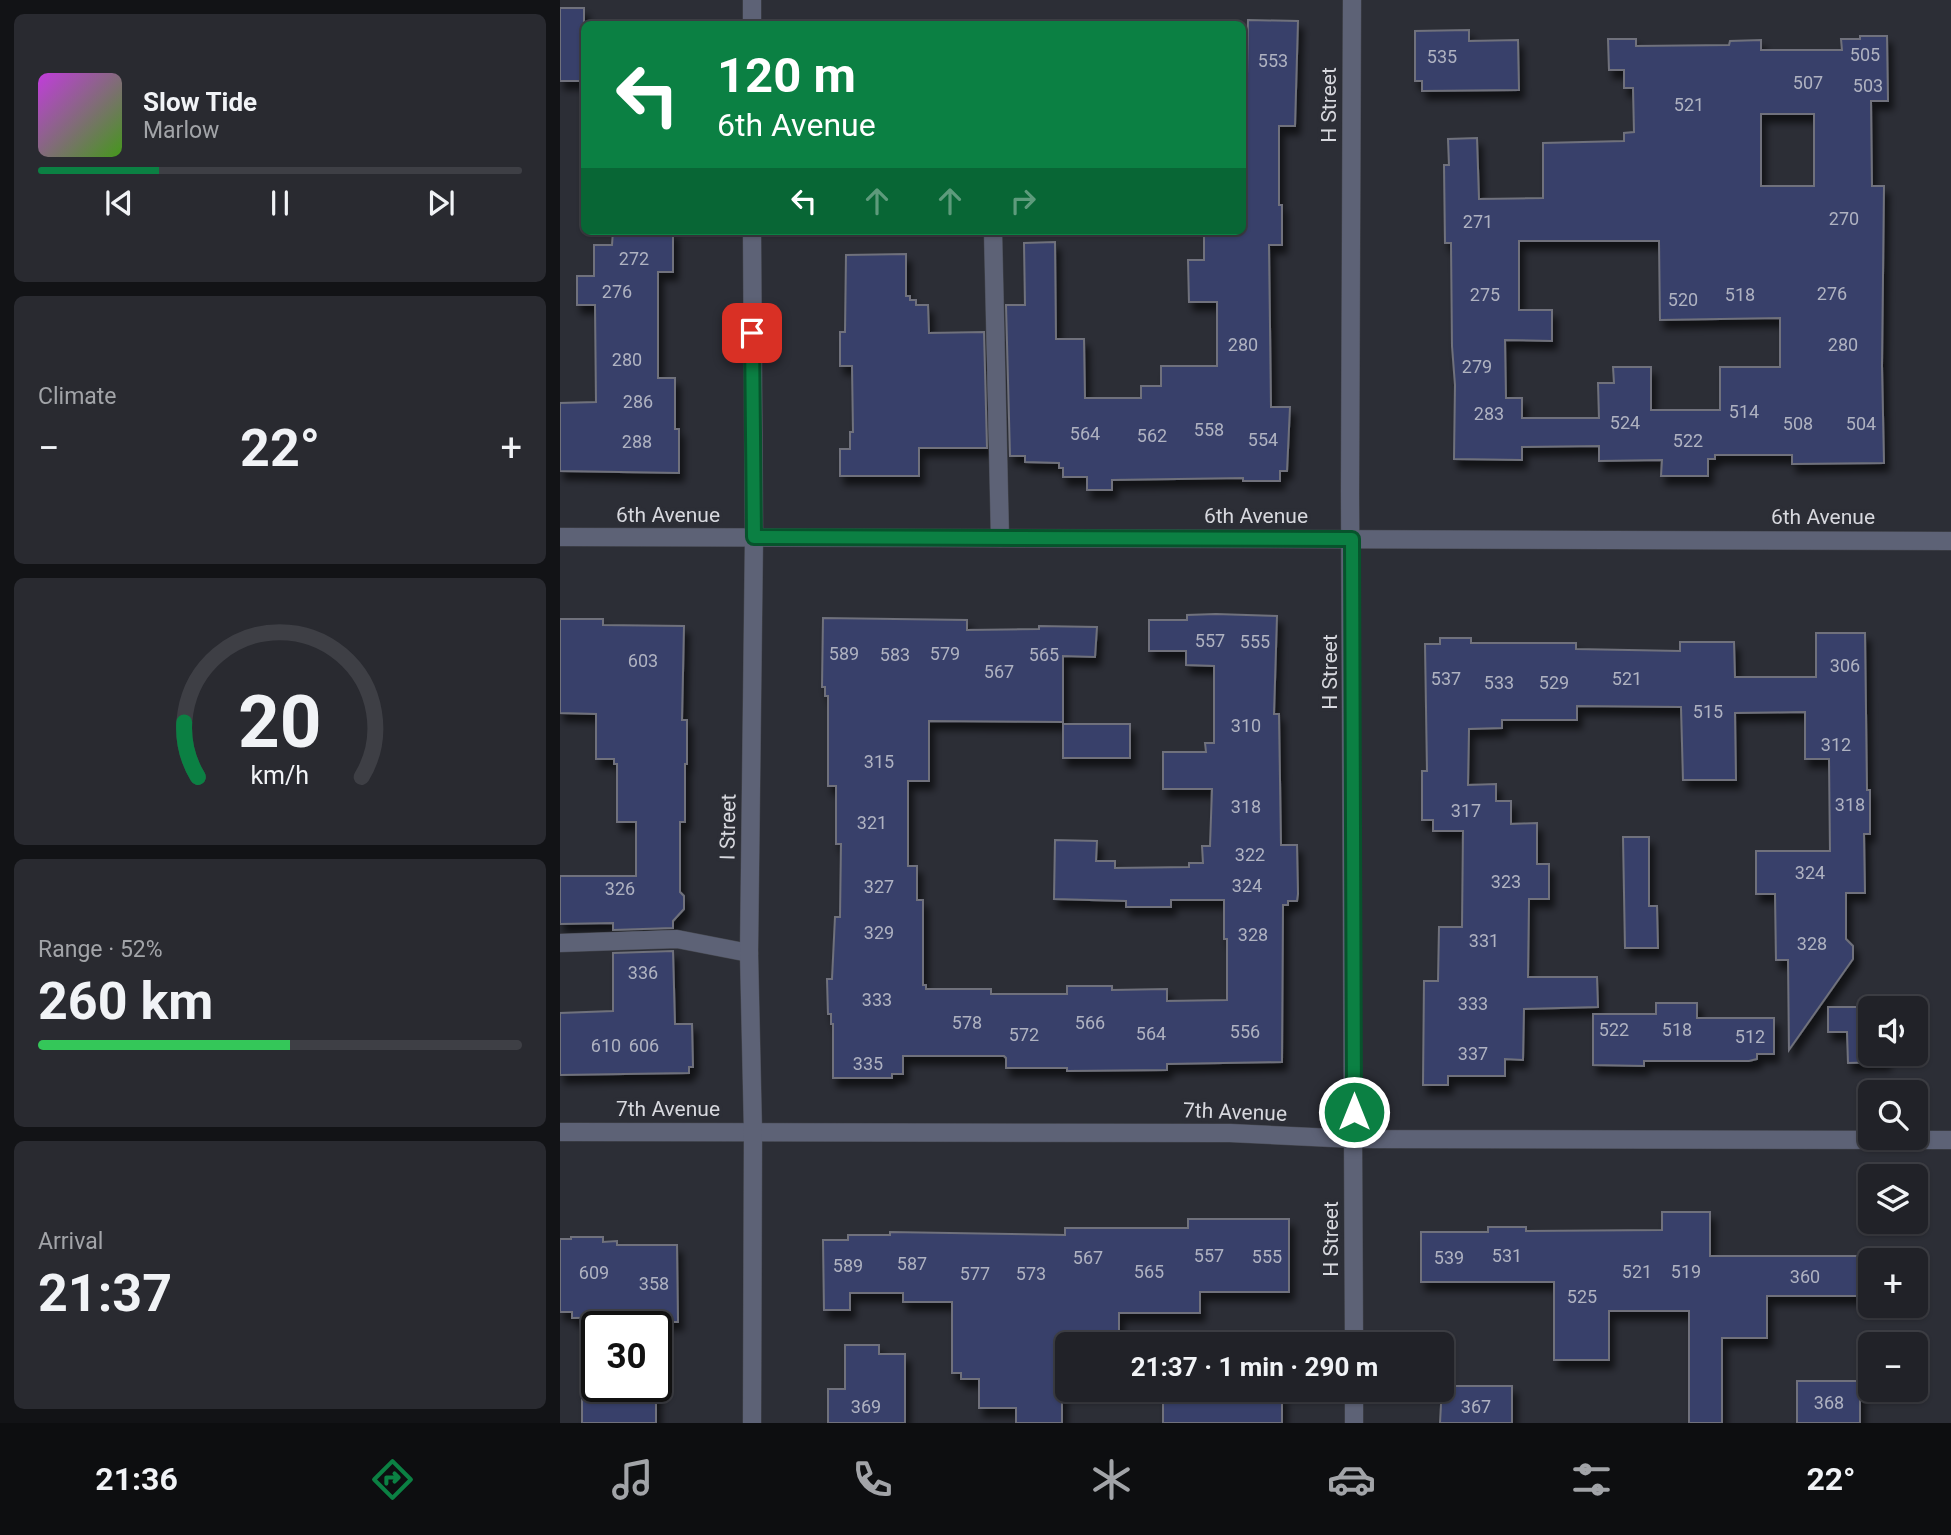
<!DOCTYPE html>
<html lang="en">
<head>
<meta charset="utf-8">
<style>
	:root { --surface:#212228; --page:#292a30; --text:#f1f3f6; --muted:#a2a4a8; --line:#3e3f45; --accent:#0b8043 }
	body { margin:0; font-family:Roboto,sans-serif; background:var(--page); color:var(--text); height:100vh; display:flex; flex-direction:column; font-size:26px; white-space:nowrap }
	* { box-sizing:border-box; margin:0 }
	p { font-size:23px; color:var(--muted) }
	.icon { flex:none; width:38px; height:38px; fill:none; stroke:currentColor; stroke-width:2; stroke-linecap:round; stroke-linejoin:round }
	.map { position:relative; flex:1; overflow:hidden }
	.side { display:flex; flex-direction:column; gap:14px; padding:14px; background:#121316; width:560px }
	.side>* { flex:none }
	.guide { position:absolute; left:21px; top:21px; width:665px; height:214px; border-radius:10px; box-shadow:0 2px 5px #0004,0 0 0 2px var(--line); background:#0b8043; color:#fff; overflow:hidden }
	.fabs { position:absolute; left:1298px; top:996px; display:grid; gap:14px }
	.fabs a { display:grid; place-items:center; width:70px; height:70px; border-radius:10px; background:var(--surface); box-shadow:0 2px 5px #0004,0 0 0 2px var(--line); font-size:35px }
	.speed { position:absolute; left:21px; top:1311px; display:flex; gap:14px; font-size:35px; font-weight:700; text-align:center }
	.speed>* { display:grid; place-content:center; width:91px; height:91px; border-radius:50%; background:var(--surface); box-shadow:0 2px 5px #0004,0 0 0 2px var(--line); line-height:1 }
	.speed .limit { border:4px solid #111; border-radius:10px; background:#fff; color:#111 }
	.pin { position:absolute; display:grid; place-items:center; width:60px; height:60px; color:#fff; margin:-30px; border-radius:14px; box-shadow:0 4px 10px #0006 }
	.me { position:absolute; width:77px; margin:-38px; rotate:0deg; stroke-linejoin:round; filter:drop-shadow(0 0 5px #0008) }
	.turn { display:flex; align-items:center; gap:24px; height:147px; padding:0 21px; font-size:32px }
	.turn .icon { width:91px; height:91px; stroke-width:2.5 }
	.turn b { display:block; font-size:49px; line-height:60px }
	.lanes { display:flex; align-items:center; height:66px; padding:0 21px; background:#0003; justify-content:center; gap:35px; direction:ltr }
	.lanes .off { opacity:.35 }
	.big { font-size:52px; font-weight:700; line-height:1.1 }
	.side .widget { flex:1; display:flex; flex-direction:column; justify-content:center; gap:10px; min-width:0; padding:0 24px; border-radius:10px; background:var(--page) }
	.side .dial { align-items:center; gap:0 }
	.dial svg { height:182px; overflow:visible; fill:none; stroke:var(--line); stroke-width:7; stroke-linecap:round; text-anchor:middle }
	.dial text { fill:var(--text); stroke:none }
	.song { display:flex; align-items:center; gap:21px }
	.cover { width:84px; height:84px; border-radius:10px; background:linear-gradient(135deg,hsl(290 70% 55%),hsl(100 70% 35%)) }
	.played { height:7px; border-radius:4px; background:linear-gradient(90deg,var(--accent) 25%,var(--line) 25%) }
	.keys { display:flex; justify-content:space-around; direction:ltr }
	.heat { display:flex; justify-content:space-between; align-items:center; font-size:38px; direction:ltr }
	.charge { height:10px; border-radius:5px; background:linear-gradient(90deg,#34c759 52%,var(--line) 0) }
	.trip { position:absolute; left:495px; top:1332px; width:399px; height:70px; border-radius:10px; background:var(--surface); box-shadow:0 2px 5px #0004,0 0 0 2px var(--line); font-weight:700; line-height:70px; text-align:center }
	.tab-bar { display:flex; height:112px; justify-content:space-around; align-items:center; background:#0d0e10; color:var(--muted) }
	.tab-bar .icon { width:49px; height:49px }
	.tab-bar .selected { color:var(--accent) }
	.tab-bar b { font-size:32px; color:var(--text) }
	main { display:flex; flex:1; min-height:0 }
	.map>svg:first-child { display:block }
	.building { fill:#38406a; stroke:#6f717b; stroke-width:2; fill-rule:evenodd; filter:url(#shadow) }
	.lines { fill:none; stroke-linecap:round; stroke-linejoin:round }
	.minor-casing { stroke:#474951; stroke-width:19 }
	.minor { stroke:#5d6276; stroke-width:18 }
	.route-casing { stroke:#07532c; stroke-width:18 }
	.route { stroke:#0b8043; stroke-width:12 }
	.labels { text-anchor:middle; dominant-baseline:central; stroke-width:7; stroke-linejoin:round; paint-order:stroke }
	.number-label { font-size:18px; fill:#afb2c1 }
	.street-label { font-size:21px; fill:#d7d8de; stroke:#2c2e36 }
</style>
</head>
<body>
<main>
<section class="side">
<div class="widget">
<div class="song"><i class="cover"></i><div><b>Slow Tide</b><p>Marlow</p></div></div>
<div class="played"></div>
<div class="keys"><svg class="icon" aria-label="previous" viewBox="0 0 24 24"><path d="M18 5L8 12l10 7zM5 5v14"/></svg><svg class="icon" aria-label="pause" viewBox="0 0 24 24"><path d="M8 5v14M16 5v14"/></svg><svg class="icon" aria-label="next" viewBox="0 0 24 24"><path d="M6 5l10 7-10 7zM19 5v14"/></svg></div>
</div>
<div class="widget"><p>Climate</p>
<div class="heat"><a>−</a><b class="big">22°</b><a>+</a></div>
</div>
<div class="widget dial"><svg viewBox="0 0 100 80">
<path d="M14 69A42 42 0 1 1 86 69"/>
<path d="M14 69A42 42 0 0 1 8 45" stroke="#0b8043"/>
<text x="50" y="56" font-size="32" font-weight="700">20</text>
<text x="50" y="72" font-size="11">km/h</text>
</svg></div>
<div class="widget"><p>Range · 52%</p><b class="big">260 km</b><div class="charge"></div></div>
<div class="widget"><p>Arrival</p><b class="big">21:37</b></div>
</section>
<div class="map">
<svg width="1391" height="1423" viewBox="0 0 1391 1423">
	<defs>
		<filter id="shadow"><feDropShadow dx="4.5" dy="8" stdDeviation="3.5" flood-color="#0009"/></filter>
	</defs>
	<rect width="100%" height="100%" fill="#2c2e36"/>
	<!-- building -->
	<g class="building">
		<rect x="0" y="8" width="24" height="73"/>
		<polygon points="688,20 738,21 735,126 719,126 719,205 722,205 722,245 709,245 711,407 730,407 727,471 720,471 720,481 683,481 683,478 552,480 552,490 527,490 527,477 503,477 503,468 499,468 499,463 465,462 465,456 450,456 446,305 465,305 464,243 495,242 496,339 524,339 525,398 581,398 581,386 601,386 601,366 657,366 657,302 629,302 628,260 644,260 644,231 682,231 682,132 686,132"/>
		<polygon points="909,30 909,41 958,40 959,90 862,91 862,81 855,81 855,31"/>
		<path d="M 1300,36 L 1327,36 L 1328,101 L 1311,101 L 1312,186 L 1324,186 L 1322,366 L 1324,463 L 1232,464 L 1232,455 L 1155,455 L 1155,459 L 1148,459 L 1148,476 L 1101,476 L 1102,460 L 1039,461 L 1039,446 L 962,447 L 962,460 L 894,459 L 895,385 L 892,346 L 891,243 L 885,243 L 884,165 L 889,165 L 888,139 L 917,138 L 919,199 L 983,198 L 983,143 L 1064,141 L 1064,133 L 1074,132 L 1073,88 L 1064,88 L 1064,70 L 1049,70 L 1048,39 L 1076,39 L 1076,46 L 1169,45 L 1170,41 L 1201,40 L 1201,50 L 1282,50 L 1281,39 L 1300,39 ZM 1201,114 L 1254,114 L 1254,186 L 1201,186 ZM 959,241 L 1099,241 L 1100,320 L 1220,318 L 1220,367 L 1160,367 L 1160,410 L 1091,410 L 1091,367 L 1053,367 L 1054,383 L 1038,383 L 1039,418 L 962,418 L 962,398 L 946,398 L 945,340 L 992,341 L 992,310 L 959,310 Z"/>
		<polygon points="53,231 113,231 113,272 98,272 98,378 115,378 115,429 119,429 119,473 0,471 0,403 36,402 35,305 17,305 17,276 34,276 34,245 52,245"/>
		<polygon points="346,254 346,296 350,296 350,300 356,300 356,305 368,305 369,333 424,332 427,448 359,448 359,476 280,476 280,449 290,449 290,432 293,432 292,366 280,366 280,332 285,332 286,255"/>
		<polygon points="656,614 717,616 714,714 719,714 721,845 737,845 738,894 737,901 728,901 728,905 723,905 722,1062 607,1064 607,1070 507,1071 507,1068 446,1068 446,1058 444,1056 343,1056 343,1074 332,1074 332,1078 273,1078 273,1024 271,1024 271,1014 268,1014 267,979 272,979 275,917 280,917 281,844 276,844 276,786 268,786 268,696 265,696 265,687 262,687 263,618 407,620 407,630 479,629 479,626 537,627 535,657 503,656 503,722 369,721 369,781 348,781 348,866 357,866 357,900 363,900 363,985 366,985 366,989 431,989 431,994 507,994 507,986 552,986 552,990 607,989 607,1001 667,1000 667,939 664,939 664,900 611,900 611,907 566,907 566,901 494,899 495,840 537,841 536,861 555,861 555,868 629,867 629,863 643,863 642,846 650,846 652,789 603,789 603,752 646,752 645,743 654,743 654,666 626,665 626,651 589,651 589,620 627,620 627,615"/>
		<polygon points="0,619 43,619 43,625 124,626 122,720 127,720 127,764 125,764 125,822 120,822 120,892 124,896 124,909 113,921 113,928 53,930 53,923 0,924 0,876 76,876 76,822 57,822 57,764 54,764 54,759 36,759 36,714 0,713"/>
		<polygon points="1256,633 1305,633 1307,790 1310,790 1310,834 1304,834 1305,893 1286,893 1286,939 1293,946 1293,959 1229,1050 1228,960 1216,960 1215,894 1196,894 1196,851 1270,851 1269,759 1245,759 1245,712 1175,713 1176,780 1123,780 1121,707 1017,706 1017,720 942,720 942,728 909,729 908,785 936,784 936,801 951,801 951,824 977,823 977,864 989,864 989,899 969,899 968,977 1037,977 1038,1007 964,1009 963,1060 945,1059 945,1076 888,1076 888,1085 863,1085 864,981 878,981 879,927 902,927 903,831 873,831 873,820 862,820 862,771 867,771 865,644 880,644 880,638 911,638 911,643 1016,643 1016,649 1120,651 1120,642 1174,642 1175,677 1256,677"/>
		<rect x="503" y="724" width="67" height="34"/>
		<polygon points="1063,837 1089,837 1089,906 1097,906 1098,948 1065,948"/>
		<polygon points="113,951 115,1024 132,1024 133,1067 129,1067 129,1073 0,1075 0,1013 53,1011 53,953"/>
		<polygon points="1096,1003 1137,1003 1137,1018 1214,1018 1214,1054 1197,1054 1197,1059 1189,1061 1084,1061 1084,1066 1033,1065 1033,1014 1096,1014"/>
		<polygon points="1268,1007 1325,1007 1311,1008 1311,1054 1326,1054 1326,1062 1288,1063 1287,1032 1268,1032"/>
		<polygon points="1102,1212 1150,1212 1150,1256 1300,1256 1300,1296 1207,1296 1207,1338 1162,1338 1162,1423 1129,1423 1129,1311 1049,1311 1049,1360 994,1360 994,1282 861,1282 861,1232 928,1232 928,1227 966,1227 966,1231 1102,1230"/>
		<polygon points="628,1219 729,1219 729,1292 640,1292 640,1313 559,1313 559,1343 502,1343 502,1423 456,1423 456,1408 419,1408 419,1379 401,1379 401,1373 392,1373 392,1302 343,1302 343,1293 290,1293 290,1310 264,1310 263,1240 288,1240 288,1235 330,1235 330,1232 505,1235 505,1228 628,1228"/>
		<polygon points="11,1237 43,1237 43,1242 57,1241 57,1245 117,1245 118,1322 71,1322 71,1317 12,1318 12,1312 0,1312 0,1239 11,1239"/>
		<polygon points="285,1345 319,1345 319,1354 345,1354 345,1423 268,1423 268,1389 285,1389"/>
		<rect x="1237" y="1381" width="63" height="42"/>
		<polygon points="882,1386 952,1386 952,1423 880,1423"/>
		<rect x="22" y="1389" width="74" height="34"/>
		<rect x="603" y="1394" width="119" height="29"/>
	</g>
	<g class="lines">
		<!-- minor casing -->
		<g class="minor-casing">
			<g id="minor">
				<polyline points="192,0 192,24"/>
				<polyline points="792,0 790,491 794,1344"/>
				<polyline points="433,231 440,538"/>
				<polyline points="0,537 1391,541"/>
				<polyline points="0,943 117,939 189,953"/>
				<polyline points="0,1132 670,1133 794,1139 1391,1140"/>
				<polyline points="794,1390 794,1423"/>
				<polyline points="192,1423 193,1132 189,953 194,537 192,231"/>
			</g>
		</g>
		<!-- minor -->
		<use href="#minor" class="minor"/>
	</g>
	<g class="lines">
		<!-- route casing -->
		<g class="route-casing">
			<polyline id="route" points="192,333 194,537 792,539 794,1112"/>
		</g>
		<!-- route -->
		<use href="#route" class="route"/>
	</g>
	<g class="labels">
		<!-- number labels -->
		<g class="number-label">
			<text x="1305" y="54">505</text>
			<text x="882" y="56">535</text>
			<text x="713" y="60">553</text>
			<text x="1248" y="82">507</text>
			<text x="1308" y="85">503</text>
			<text x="1129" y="104">521</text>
			<text x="1284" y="218">270</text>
			<text x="918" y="221">271</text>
			<text x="74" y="258">272</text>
			<text x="57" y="291">276</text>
			<text x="1272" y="293">276</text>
			<text x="925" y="294">275</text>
			<text x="1180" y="294">518</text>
			<text x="1123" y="299">520</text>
			<text x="683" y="344">280</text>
			<text x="1283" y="344">280</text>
			<text x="67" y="359">280</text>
			<text x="917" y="366">279</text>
			<text x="78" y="401">286</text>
			<text x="1184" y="411">514</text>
			<text x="929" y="413">283</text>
			<text x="1065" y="422">524</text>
			<text x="1238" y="423">508</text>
			<text x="1301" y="423">504</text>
			<text x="649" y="429">558</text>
			<text x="525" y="433">564</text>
			<text x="592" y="435">562</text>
			<text x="703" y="439">554</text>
			<text x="1128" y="440">522</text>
			<text x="77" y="441">288</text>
			<text x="650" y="640">557</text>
			<text x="695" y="641">555</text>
			<text x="284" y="653">589</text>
			<text x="385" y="653">579</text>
			<text x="335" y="654">583</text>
			<text x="484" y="654">565</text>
			<text x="83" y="660">603</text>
			<text x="1285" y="665">306</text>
			<text x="439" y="671">567</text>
			<text x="886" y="678">537</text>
			<text x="1067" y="678">521</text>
			<text x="939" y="682">533</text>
			<text x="994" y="682">529</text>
			<text x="1148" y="711">515</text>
			<text x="686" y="725">310</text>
			<text x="1276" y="744">312</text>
			<text x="319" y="761">315</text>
			<text x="1290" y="804">318</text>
			<text x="686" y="806">318</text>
			<text x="906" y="810">317</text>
			<text x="312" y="822">321</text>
			<text x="690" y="854">322</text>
			<text x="1250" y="872">324</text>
			<text x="946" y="881">323</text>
			<text x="687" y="885">324</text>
			<text x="319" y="886">327</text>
			<text x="60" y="888">326</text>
			<text x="319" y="932">329</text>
			<text x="693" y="934">328</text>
			<text x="924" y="940">331</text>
			<text x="1252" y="943">328</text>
			<text x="83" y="972">336</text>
			<text x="317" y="999">333</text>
			<text x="913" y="1003">333</text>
			<text x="407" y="1022">578</text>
			<text x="530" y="1022">566</text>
			<text x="1054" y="1029">522</text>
			<text x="1117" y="1029">518</text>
			<text x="685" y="1031">556</text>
			<text x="591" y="1033">564</text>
			<text x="464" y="1034">572</text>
			<text x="1190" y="1036">512</text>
			<text x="46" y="1045">610</text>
			<text x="84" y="1045">606</text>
			<text x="913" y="1053">337</text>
			<text x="308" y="1063">335</text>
			<text x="649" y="1255">557</text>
			<text x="947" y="1255">531</text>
			<text x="707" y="1256">555</text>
			<text x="528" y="1257">567</text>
			<text x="889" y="1257">539</text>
			<text x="352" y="1263">587</text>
			<text x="288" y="1265">589</text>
			<text x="589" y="1271">565</text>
			<text x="1077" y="1271">521</text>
			<text x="1126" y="1271">519</text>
			<text x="34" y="1272">609</text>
			<text x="415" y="1273">577</text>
			<text x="471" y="1273">573</text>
			<text x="1245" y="1276">360</text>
			<text x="94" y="1283">358</text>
			<text x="1022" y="1296">525</text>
			<text x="1269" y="1402">368</text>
			<text x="306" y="1406">369</text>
			<text x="916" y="1406">367</text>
		</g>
		<!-- street labels -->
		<g class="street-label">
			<text transform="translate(769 105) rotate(-90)">H Street</text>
			<text x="108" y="515">6th Avenue</text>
			<text x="696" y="516">6th Avenue</text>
			<text x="1263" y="517">6th Avenue</text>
			<text transform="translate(770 672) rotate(-90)">H Street</text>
			<text transform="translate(168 827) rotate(-89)">I Street</text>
			<text x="108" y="1109">7th Avenue</text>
			<text transform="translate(675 1112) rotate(2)">7th Avenue</text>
			<text transform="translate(771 1239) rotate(-90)">H Street</text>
		</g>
	</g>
</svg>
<div class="fabs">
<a><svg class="icon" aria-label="sound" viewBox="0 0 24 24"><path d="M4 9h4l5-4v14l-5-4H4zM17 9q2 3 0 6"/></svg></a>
<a><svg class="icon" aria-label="search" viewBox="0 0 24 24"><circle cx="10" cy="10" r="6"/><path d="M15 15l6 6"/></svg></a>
<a><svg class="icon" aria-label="layers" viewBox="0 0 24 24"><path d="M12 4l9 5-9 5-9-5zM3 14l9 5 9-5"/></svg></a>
<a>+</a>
<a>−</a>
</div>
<div class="speed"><div class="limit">30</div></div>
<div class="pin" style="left:192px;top:333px;background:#d93025"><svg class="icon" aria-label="arrive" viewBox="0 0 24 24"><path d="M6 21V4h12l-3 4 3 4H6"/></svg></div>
<svg class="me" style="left:794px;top:1112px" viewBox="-20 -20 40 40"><circle r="17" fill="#0b8043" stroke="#fff" stroke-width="3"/><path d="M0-11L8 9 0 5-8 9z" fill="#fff"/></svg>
<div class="trip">21:37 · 1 min · 290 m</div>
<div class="guide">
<div class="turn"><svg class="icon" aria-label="left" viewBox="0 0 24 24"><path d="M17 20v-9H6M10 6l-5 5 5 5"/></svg><div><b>120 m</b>6th Avenue</div></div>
<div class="lanes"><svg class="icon" aria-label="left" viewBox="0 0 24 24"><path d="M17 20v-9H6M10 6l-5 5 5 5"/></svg><svg class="icon off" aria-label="ahead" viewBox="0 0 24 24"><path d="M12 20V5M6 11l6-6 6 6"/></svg><svg class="icon off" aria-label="ahead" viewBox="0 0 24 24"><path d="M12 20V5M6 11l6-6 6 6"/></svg><svg class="icon off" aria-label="right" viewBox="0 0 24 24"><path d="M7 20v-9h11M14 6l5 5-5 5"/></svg></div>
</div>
</div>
</main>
<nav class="tab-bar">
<b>21:36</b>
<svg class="icon selected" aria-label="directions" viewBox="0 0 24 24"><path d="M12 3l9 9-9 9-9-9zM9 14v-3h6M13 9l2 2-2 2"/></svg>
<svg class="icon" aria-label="music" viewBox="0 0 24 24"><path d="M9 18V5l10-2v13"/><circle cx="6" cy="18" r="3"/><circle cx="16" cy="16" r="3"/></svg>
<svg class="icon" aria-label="phone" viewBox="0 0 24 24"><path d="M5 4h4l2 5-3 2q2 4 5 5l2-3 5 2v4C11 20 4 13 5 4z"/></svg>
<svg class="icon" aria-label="climate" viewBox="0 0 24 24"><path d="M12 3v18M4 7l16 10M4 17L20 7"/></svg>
<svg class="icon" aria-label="car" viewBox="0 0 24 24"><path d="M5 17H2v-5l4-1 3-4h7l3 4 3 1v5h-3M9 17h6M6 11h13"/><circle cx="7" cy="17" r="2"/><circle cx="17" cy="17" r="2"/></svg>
<svg class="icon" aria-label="filters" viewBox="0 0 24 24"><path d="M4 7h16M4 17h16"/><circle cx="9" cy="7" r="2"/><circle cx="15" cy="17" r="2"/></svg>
<b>22°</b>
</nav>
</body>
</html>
